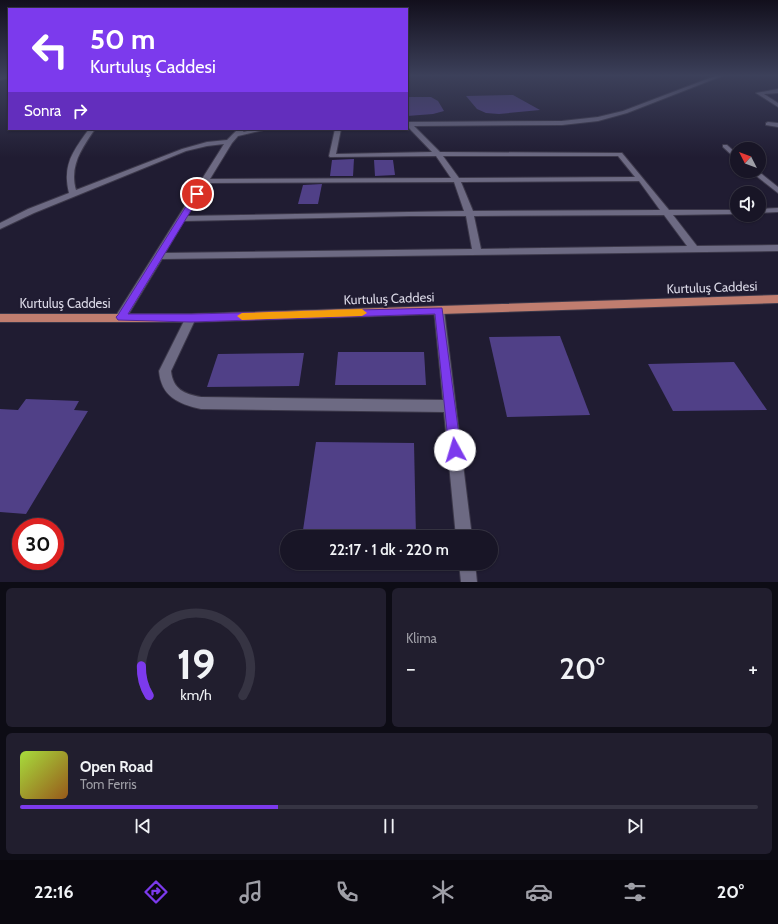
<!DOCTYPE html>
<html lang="tr">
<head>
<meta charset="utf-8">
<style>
	:root { --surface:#181526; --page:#211e2e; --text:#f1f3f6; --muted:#9f9fa7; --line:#363443; --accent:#7c3aed }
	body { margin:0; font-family:Cabin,sans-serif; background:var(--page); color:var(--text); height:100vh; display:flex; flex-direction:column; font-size:15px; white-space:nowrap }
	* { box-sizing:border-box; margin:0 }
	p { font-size:13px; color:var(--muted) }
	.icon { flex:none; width:22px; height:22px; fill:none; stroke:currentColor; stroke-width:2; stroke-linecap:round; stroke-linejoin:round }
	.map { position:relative; height:582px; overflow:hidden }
	.details { display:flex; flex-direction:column; gap:6px; padding:6px; background:#0d0c15; flex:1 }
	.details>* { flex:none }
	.hud { position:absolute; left:8px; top:8px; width:400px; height:122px; border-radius:0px; box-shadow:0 1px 3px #0004,0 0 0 1px var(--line); background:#7c3aed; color:#fff; overflow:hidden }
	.needle { width:26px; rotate:312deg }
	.fabs { position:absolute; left:730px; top:142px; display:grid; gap:8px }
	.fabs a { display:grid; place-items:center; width:36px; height:36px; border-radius:50%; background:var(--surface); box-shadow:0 1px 3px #0004,0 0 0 1px var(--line); font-size:20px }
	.speed { position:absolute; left:12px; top:518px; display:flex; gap:8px; font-size:20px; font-weight:700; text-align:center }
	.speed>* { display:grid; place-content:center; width:52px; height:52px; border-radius:50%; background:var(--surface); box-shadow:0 1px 3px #0004,0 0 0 1px var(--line); line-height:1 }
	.speed .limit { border:6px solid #d22; background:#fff; color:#111 }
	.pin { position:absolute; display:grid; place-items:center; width:34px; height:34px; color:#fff; margin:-17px; border:2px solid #fff; border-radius:50%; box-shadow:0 1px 4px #0007 }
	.me { position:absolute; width:44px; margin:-22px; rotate:354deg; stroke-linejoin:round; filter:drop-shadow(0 0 3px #0008) }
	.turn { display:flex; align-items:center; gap:14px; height:84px; padding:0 16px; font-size:18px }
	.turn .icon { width:52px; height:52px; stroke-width:2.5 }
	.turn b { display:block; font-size:28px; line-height:34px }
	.then { display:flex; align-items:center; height:38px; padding:0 16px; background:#0003; gap:8px; font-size:15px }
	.big { font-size:30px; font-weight:600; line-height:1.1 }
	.details .widget { flex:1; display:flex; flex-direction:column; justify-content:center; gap:6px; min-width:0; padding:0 14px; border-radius:6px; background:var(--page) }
	.details .dial { align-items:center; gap:0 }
	.dial svg { height:104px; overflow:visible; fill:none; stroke:var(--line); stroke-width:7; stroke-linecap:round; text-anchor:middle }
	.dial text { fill:var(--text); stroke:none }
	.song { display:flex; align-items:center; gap:12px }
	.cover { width:48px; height:48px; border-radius:6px; background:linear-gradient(135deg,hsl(80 70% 55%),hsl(30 70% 35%)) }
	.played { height:4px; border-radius:2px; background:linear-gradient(90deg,var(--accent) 35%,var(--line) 35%) }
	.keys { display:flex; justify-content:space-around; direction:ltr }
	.heat { display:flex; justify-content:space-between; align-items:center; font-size:22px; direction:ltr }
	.details .tiles { flex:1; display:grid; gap:6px; grid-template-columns:1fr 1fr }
	.widget:last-child { grid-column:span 2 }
	.trip { position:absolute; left:280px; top:530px; width:218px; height:40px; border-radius:20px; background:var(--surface); box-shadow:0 1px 3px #0004,0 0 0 1px var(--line); font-weight:600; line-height:40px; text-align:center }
	.tab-bar { display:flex; height:64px; justify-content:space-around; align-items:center; background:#0a080f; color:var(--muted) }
	.tab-bar .icon { width:28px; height:28px }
	.tab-bar .on { color:var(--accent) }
	.tab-bar b { font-size:18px; color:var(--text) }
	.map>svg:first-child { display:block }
	.building { fill:#504087 }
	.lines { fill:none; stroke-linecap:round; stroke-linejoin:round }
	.minor-casing { stroke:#3c384a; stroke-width:2 }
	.major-casing { stroke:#3c384a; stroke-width:2 }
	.minor { fill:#6d6a83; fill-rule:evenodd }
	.major { fill:#c07d6f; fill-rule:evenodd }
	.route { fill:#7c3aed; stroke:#51269a }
	.slow { fill:#f59e0b }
	.labels { text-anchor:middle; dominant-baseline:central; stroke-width:4; stroke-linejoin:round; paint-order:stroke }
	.street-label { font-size:13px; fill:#dad8e6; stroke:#201c32 }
</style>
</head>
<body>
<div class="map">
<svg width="778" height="582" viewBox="0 0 778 582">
	<rect width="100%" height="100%" fill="#201c32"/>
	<!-- building -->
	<g class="building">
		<polygon points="513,95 540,110 499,114 486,113 477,109 466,96"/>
		<polygon points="407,97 431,97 438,101 444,111 433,114 407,116"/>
		<polygon points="354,159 353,176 330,176 332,160"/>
		<polygon points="374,160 393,160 395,175 375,176"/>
		<polygon points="322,184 318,204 298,204 303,185"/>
		<polygon points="560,336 590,415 507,417 489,337"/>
		<polygon points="338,352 424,352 426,385 335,385"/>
		<polygon points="304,353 299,386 207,387 218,354"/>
		<polygon points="734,362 767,410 673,411 648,364"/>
		<polygon points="26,399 79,401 74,410 88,411 26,514 0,512 0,409 18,410"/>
		<polygon points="316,442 414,443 416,537 302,537"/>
	</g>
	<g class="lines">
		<!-- minor casing -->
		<g class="minor-casing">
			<g id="minor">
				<polygon points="0,76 9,76 9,78 0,80"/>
				<path d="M 715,76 L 722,76 L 627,113 L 598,121 L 562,125 L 414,126 L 440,152 L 622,153 L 669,210 L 737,210 L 737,214 L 673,215 L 697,246 L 778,245 L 778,251 L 162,259 L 125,320 L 117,320 L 116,317 L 117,314 L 224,144 L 207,146 L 186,151 L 34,213 L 0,229 L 0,223 L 28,209 L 69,193 C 62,165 73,151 89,129 L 95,129 C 82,148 69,166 76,190 L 182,149 L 207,142 L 227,140 L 238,129 L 245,129 L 243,132 L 256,129 L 268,129 L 238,136 L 232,143 L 210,179 L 451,178 L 436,156 L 330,157 L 329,156 L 335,129 L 341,129 L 336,154 L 432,152 L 407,126 L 407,122 L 562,121 L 598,117 L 623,111 ZM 443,156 L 618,156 L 635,177 L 459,178 ZM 639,181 L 660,210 L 473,211 L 461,182 ZM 454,182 L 464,211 L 187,216 L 207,183 ZM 664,215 L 687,246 L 481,249 L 474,216 ZM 410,216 L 466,216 L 472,249 L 165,253 L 184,221 Z"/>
				<polygon points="778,89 778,93 764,94 778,103 778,107 756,93"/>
				<polygon points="768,122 778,123 778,127 766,125 766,123"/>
				<polygon points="723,145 727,145 737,154 737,160 723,147"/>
				<polygon points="750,171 758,171 778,187 778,193"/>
				<polygon points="778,208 778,212 759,213 759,209"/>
				<path d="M 439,306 L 443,307 L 444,310 L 472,537 L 456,537 L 444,412 L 201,409 C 178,404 161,396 159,371 L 187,315 L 195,315 L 196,318 L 171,371 C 173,389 184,394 201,397 L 443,400 L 434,310 L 435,307 Z"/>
				<polygon points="459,563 475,563 477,582 461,582"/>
			</g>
		</g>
		<!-- major casing -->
		<g class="major-casing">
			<polygon id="major" points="778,295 778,303 191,322 0,322 0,314 191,314"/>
		</g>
		<!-- minor -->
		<use href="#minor" class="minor"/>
		<!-- major -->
		<use href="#major" class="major"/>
	</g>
	<!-- sky -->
	<linearGradient id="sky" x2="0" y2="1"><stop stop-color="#120f1c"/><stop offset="0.48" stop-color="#3c405a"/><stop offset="1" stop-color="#3c405a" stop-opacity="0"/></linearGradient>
	<rect width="778" height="158" fill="url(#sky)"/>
	<!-- route -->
	<polygon class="route" points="195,192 201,194 128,314 191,314 442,308 461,450 459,454 455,456 451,454 449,450 435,314 191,322 118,320 116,317 118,315"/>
	<!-- slow -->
	<polygon class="slow" points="362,309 367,313 362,316 242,320 237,316 242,313"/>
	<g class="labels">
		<!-- street labels -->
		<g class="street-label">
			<text transform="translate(712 287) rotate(-2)">Kurtuluş Caddesi</text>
			<text transform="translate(389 298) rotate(-2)">Kurtuluş Caddesi</text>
			<text x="65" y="303">Kurtuluş Caddesi</text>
		</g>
	</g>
</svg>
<div class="fabs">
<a><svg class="needle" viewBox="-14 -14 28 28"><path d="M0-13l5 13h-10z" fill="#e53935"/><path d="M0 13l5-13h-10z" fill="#9f9fa7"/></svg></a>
<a><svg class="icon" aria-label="sound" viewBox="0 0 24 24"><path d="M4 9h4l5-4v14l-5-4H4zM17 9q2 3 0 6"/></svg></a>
</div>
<div class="speed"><div class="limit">30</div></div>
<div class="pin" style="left:197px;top:194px;background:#d93025"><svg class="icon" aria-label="arrive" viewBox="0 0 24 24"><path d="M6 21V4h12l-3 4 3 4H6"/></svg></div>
<svg class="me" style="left:455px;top:450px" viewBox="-20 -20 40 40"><circle r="19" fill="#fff"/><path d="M0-13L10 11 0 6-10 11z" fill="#7c3aed"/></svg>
<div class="trip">22:17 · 1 dk · 220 m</div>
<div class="hud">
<div class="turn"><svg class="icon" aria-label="left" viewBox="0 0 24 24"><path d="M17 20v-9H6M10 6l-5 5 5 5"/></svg><div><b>50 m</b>Kurtuluş Caddesi</div></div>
<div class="then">Sonra<svg class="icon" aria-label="right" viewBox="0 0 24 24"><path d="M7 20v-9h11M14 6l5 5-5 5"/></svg></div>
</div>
</div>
<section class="details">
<div class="tiles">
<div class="widget dial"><svg viewBox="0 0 100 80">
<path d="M14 69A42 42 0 1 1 86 69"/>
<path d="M14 69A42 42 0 0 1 8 46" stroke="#7c3aed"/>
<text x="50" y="56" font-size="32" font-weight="700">19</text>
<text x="50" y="72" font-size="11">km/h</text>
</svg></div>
<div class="widget"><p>Klima</p>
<div class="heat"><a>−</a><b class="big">20°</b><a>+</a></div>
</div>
<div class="widget">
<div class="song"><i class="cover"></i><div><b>Open Road</b><p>Tom Ferris</p></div></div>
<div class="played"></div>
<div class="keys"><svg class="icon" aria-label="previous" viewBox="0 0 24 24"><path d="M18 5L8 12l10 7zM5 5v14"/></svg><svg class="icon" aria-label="pause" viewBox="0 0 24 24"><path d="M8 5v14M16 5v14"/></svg><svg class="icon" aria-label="next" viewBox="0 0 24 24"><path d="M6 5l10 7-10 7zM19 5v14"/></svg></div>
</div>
</div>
</section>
<nav class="tab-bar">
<b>22:16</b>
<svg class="icon on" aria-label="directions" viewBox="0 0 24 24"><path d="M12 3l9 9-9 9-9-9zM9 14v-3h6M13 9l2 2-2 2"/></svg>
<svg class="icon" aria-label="music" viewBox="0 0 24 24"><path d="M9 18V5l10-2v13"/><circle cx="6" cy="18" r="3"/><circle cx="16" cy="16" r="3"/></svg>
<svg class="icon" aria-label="phone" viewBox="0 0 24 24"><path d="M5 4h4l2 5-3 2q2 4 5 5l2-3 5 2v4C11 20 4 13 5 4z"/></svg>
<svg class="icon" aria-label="climate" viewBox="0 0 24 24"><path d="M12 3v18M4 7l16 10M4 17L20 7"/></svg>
<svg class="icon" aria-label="car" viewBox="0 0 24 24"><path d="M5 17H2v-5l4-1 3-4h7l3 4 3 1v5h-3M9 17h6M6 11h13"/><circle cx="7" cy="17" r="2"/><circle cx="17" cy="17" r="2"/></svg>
<svg class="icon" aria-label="filters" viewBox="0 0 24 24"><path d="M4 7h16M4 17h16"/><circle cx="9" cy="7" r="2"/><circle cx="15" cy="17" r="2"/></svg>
<b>20°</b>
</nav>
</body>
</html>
